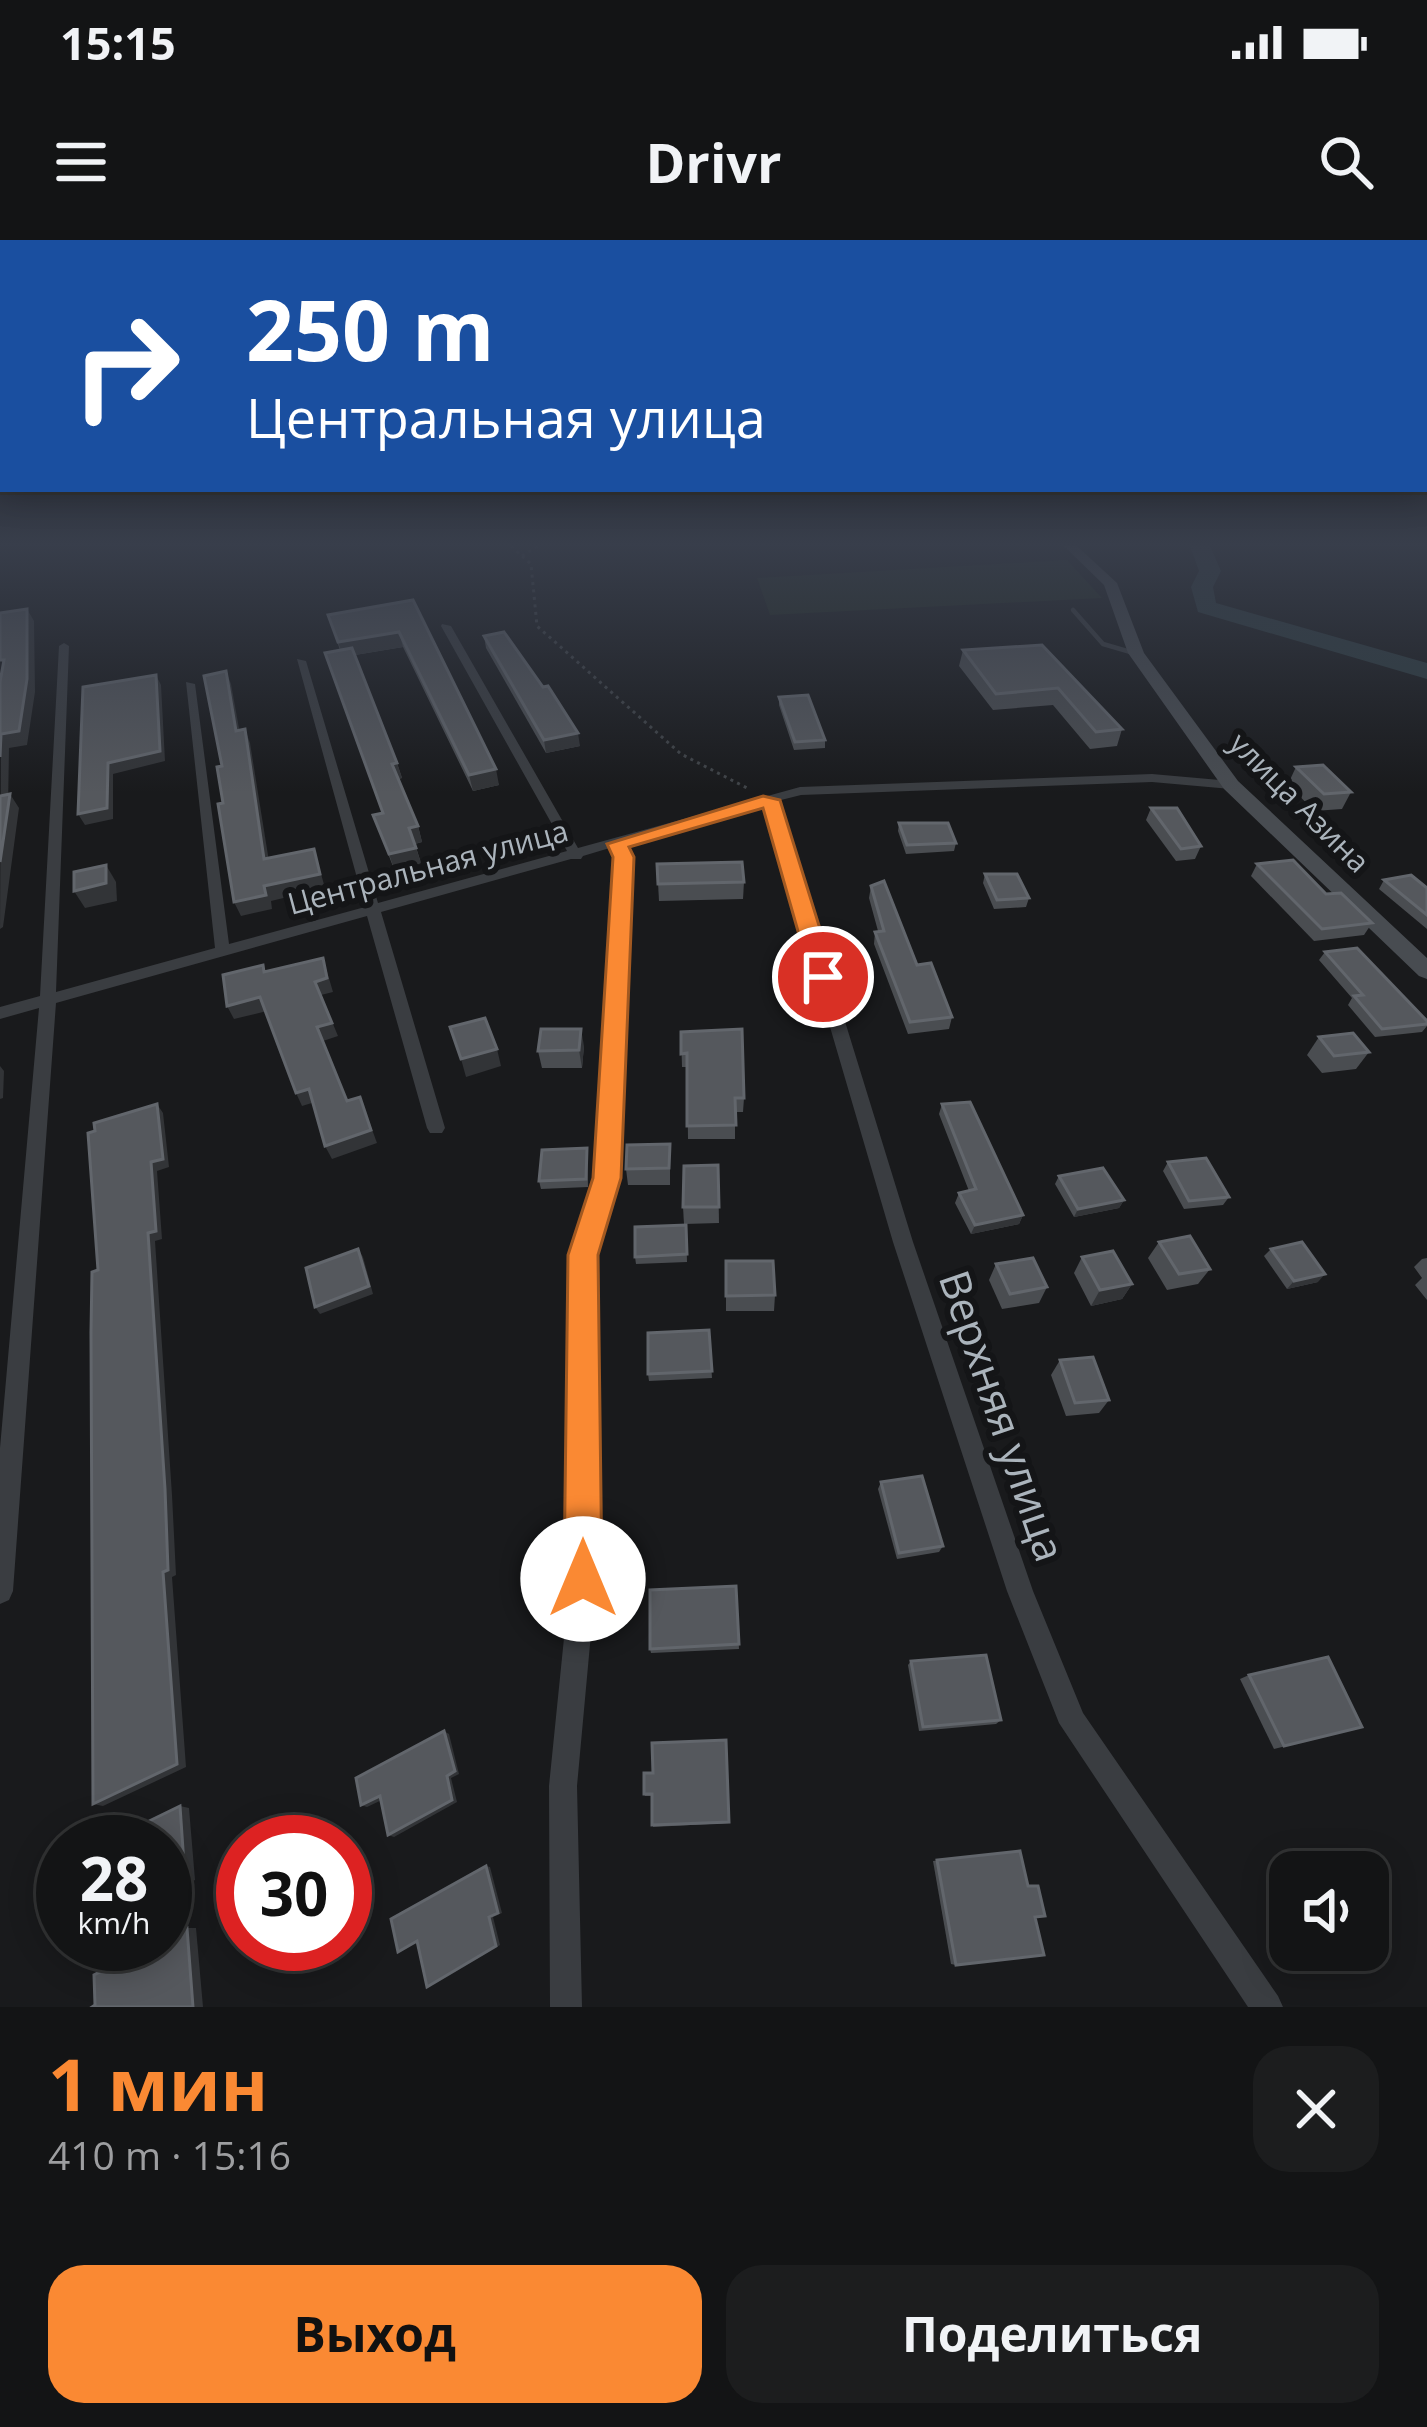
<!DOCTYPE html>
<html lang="ru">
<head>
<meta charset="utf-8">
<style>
  :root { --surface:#131415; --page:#1c1d1e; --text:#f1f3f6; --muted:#9d9ea0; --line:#323334; --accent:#fa8933 }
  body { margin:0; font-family:"Open Sans",sans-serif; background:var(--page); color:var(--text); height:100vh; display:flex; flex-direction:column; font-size:45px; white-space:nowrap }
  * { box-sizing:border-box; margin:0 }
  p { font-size:39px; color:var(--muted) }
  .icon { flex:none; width:66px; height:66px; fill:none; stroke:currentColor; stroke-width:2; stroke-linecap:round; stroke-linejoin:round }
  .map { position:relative; height:1767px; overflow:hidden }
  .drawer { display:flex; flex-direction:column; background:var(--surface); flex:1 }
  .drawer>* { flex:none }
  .top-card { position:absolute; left:0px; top:0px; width:1428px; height:252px; box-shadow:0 6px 30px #0003,0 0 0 3px var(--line); background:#1a4fa0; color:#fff; overflow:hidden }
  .controls { position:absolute; left:1269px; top:1611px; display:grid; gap:24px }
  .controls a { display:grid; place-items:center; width:120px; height:120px; border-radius:24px; background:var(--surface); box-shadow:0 6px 30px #0003,0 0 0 3px var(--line); font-size:60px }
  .speed { position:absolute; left:36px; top:1575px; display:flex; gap:24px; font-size:60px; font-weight:700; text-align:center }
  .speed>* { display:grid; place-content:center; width:156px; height:156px; border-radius:50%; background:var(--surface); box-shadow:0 6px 30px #0003,0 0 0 3px var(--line); line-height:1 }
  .speed small { font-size:30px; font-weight:400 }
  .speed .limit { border:18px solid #d22; background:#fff; color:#111 }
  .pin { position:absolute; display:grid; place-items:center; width:102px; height:102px; color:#fff; margin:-51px; border:6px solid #fff; border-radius:50%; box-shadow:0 3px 12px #0007 }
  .me { position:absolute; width:132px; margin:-66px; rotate:0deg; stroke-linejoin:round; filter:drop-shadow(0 0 9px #0008) }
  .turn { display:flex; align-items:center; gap:42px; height:252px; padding:0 48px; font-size:54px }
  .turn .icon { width:156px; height:156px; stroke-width:2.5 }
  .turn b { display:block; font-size:84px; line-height:102px }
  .round { display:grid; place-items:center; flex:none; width:126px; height:126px; border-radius:36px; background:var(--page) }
  .overview { display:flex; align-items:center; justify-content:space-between; height:204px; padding:0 48px }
  h1 { font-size:72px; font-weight:700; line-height:90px; color:var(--accent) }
  .action { display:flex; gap:24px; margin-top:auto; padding:24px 48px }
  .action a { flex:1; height:138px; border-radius:36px; background:var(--accent); color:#111; font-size:48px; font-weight:700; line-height:138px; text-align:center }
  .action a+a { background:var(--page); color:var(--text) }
  .status { display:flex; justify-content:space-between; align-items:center; height:84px; padding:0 60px; background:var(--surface); direction:ltr }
  .status svg { height:33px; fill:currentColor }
  header { display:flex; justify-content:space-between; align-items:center; height:156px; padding:0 48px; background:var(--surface); font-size:54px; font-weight:700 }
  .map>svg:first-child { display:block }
  .green { fill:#212a21 }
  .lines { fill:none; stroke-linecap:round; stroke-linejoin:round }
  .river { fill:#2e3d41; fill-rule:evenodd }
  .path { stroke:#404448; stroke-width:3; stroke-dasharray:3 4.5; stroke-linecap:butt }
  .lane { stroke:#3a3d41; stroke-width:4.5 }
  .street { fill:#3a3d41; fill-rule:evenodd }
  .secondary { fill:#484c51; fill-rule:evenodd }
  .wall { fill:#4a4d51 }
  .shaded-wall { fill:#323437 }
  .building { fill:#55585d; stroke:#62666c; stroke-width:3 }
  .route { fill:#fa8933; stroke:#a25921; stroke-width:3 }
  .labels { text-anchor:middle; stroke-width:12; stroke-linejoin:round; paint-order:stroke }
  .far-street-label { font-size:30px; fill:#abb4bc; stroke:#141517 }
  .near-street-label { font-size:42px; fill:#abb4bc; stroke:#141517 }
</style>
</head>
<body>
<div class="status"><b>15:15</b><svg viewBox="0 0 49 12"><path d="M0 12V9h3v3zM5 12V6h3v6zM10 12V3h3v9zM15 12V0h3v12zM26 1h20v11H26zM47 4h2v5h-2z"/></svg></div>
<header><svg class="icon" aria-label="menu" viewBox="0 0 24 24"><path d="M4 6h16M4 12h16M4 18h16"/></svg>Drivr<svg class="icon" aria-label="search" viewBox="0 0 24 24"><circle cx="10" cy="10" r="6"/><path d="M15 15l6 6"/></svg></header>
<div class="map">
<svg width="1427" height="1767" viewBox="0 0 1427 1767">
  <rect width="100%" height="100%" fill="#191a1c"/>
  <path class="green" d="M1067,320l35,38 -332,17 -13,-37z"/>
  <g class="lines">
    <path class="river" d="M1190,306h20l11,25 -8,16 3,16 211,60v16l-229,-67 -7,-25 8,-16z"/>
    <g class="path">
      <path d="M511,306l20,18 6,62 144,128 68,35"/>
      <path d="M522,316l16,-10"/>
    </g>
    <path class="lane" d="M1073,370l30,34 31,9"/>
    <path class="street" d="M442,384l9,2 127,222 222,-61 352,-13 79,7 6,4 -6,4 -79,-7 -351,13 -24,6 136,441 120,349 50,122 195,283 5,11h-35l-189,-284 -52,-132 -114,-349 -128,-437 -140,39 5,13 -14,321 -23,77 3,324 -19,207 5,221h-32l-1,-221 21,-207 3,-324 25,-77 18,-321 -3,-10 -30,9 -2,3h-10l-190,53 64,216 -3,5h-12l-3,-5 -60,-212 -311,87 -43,588 -4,9 -9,4v-156l39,-440 -39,11v-12l40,-11 19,-350 5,-3 5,3 -13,346 159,-44 -29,-266 9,2 34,260 136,-37 -68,-248 9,2 72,242 189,-52 -126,-225z"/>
    <path class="secondary" d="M1064,306h13l40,37 27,70 94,128 189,177v21l-8,-3 -195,-187 -96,-136 -24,-68z"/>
  </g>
  <g class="wall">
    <path d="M413,360l86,185 -26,6 -70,-144 -48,8 42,108 5,15 -4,1 20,47 4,16 -7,2 6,19 -27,6 -21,-54 9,-2 -42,-163 -12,-35z"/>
    <path d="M484,396l59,51 37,59 -34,7 -60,-105z"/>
    <path d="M1042,405l80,84 -5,17 -27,3 -37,-44 -60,5 -34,-44 4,-16z"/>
    <path d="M779,457l46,43v8l-31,2 -15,-45z"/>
    <path d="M1296,527l55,25 -9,17 -28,2 -26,-27z"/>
    <path d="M1151,568l50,38 -6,13 -19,2 -30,-41z"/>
    <path d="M899,583l57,20 -2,8 -48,3 -8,-23z"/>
    <path d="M657,624l87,18 -1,17 -84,2z"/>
    <path d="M1257,624l69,30 46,29 -8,12 -50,6 -63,-65z"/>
    <path d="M985,634l44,24 -3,9 -32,2 -11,-26z"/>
    <path d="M1384,640l43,8v41l-48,-40z"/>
    <path d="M871,646l46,79 35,52 -3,12 -41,5 -34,-90 1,-12 3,-1 -9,-33z"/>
    <path d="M1325,712l102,69v5l-5,6 -47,5 -27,-32 4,-7 -33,-38z"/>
    <path d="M681,792l63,66 -1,14h-8v27h-47l-1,-72h-5z"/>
    <path d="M1319,797l50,15 -13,17 -34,4 -15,-18z"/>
    <path d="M584,806l-2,22h-40l-4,-17z"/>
    <path d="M942,864l81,111 -4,9 -48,10 -16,-31 4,-10 10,-2 -30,-77z"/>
    <path d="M670,904v41h-42l-2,-16z"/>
    <path d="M587,908l1,39 -47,2 -2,-8z"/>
    <path d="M1168,922l61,35 -6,8 -39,4 -21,-38z"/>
    <path d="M718,925l1,58 -35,1 -1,-17z"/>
    <path d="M1059,936l65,24 -5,8 -45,9 -19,-33z"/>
    <path d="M686,985l1,37 -51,2 -1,-7z"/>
    <path d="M1159,1002l51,27 -12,15 -31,6 -19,-32z"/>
    <path d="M1271,1009l47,33 -31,7 -23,-33z"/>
    <path d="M1082,1017l50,27 -10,15 -31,7 -17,-33z"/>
    <path d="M1427,1018v42l-12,-15 7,-7 -8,-11 8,-8z"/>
    <path d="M726,1021l49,34 -1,16h-48z"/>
    <path d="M996,1024l51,23 -8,16 -37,6 -13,-29z"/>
    <path d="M709,1090l3,48 -63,3 -1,-7z"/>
    <path d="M1060,1120l49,40 -10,13 -33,3 -15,-41z"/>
    <path d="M881,1242l62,64 -4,6 -42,7 -19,-70z"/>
    <path d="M736,1346l3,63 -88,4 -1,-4z"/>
    <path d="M911,1421l90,59 -5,4 -77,7 -11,-66z"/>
    <path d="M1249,1435l113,52 -88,22 -34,-70z"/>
    <path d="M653,1533l76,49v1l-76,4 -1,-31h-7l-1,-2z"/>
    <path d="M1020,1611l15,66 -79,48 -5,-1 -18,-103z"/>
  </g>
  <g class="shaded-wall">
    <path d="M27,369l7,12 1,71 -8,53 -18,3 -1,61 2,-15 9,14 -16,119 -3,2 1,-195z"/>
    <path d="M399,392l4,15 -60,10 -5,-15z"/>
    <path d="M226,431l5,13 11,61 -6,-14z"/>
    <path d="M156,435l5,10 4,76 -52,13v45l-28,6 -7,-11z"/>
    <path d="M245,489l5,14 21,131 -7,-15z"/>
    <path d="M578,493l2,13 -34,7 -2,-13z"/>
    <path d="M397,523l5,15 -6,2 -4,-16z"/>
    <path d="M496,529l3,16 -26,6 -4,-16z"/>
    <path d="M418,586l4,16 -8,2 -5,-16z"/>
    <path d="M416,608l5,15 -27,6 -5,-15z"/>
    <path d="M314,609l11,39 -54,13 1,8 -31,7 -7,-14 30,-16z"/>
    <path d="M106,625l10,17 1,19 -32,7 -11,-17z"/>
    <path d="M323,718l10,34 -12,3 17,41 -15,5 -6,-14 -2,-45z"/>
    <path d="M260,757l7,14 -33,8 -7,-13z"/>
    <path d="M581,789l3,17 -2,22 -3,-18z"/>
    <path d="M497,809l4,17 -35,11 -5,-18z"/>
    <path d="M0,826l4,5 -1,27 -3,1z"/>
    <path d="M309,849l6,13 -13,4 -6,-13z"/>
    <path d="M360,857l17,46 -45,16 -7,-13z"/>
    <path d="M157,864l6,9 6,54 -12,4 5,68 -7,2 17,254 4,80 -4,2 14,190 -83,39 -10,-2 70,-232 -15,-339 3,-71z"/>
    <path d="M1124,960l-5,8 -45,9 4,-8z"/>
    <path d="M1023,975l-4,9 -48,10 4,-9z"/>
    <path d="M358,1009l5,8 10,37 -53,20 -5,-7z"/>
    <path d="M1325,1034l-7,8 -31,7 7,-8z"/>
    <path d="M1132,1044l-10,15 -31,7 9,-16z"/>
    <path d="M444,1491l5,3 10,40 -8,4 6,24 -63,35 -6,-2 59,-59z"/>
    <path d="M380,1556l6,2 -19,9 -6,-2z"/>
    <path d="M180,1566l9,2 6,72 -30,15z"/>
    <path d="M486,1626l4,1 12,46 -9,4 7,28 -73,42z"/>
    <path d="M187,1688h9l7,79h-10z"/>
  </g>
  <g class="building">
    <path d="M413,360l83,169 -27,6 -70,-143 -61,10 -10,-27z"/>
    <path d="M27,369v70l-8,52 -18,3 -1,23v-75l4,-22h-4v-47z"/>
    <path d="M504,392l39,55 5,-1 30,47 -34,7 -60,-104z"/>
    <path d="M1042,405l80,84 -26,3 -38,-44 -62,6 -33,-44z"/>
    <path d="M352,408l45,115 -5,1 26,62 -9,2 7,20 -27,6 -16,-39 10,-2 -58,-160z"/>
    <path d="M226,431l10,60 9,-2 19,130 50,-10 6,25 -56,12 2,9 -32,7 -16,-98 5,-1 -6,-36 5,-1 -18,-90z"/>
    <path d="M156,435l4,76 -52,12 -1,45 -29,6 5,-127z"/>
    <path d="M808,455l17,45 -30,2 -16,-45z"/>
    <path d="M1323,525l28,27 -27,2 -28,-27z"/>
    <path d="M10,554l-10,68v-66z"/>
    <path d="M1151,568h26l24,38 -20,3z"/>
    <path d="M899,583h49l8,20 -49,2z"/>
    <path d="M1293,620l33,34 15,-1 31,30 -50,6 -65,-65z"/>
    <path d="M742,622l2,20 -86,2 -1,-20z"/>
    <path d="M106,625v18l-32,8v-19z"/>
    <path d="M985,634h32l12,24 -32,2z"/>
    <path d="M1411,635l16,13v27l-43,-35z"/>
    <path d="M884,641l33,84 14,-2 21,54 -42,5 -35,-90 9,-1 -13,-45z"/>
    <path d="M1357,708l70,73v3l-45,5 -28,-33 9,-1 -38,-43z"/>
    <path d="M323,718l4,20 -12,4 17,41 -15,4 30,74 13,-4 11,33 -46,16 -16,-57 -13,4 -36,-96 -33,9 -4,-31 40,-10 1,7z"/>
    <path d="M485,778l12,31 -36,10 -11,-32z"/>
    <path d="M541,789h40l-2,21 -41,1z"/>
    <path d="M742,789l2,69h-9l1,27 -49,1v-73l-6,1v-22z"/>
    <path d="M1353,793l16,19 -35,4 -15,-19z"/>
    <path d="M970,862l53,113 -48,10 -16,-32 17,-4 -34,-85z"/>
    <path d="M157,864l6,55 -12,3 5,69 -8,2 17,256 3,81 -5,2 14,192 -84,40 -2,-472 1,-60 6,-2 -10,-137 7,-2 -1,-8z"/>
    <path d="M670,904l-1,24 -43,1 1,-24z"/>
    <path d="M587,908l-1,31 -47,2 3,-31z"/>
    <path d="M1206,918l23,39 -40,4 -21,-39z"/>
    <path d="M718,925l1,42h-36l1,-41z"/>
    <path d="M1103,928l21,32 -46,9 -19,-33z"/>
    <path d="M686,985l1,29 -52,3v-30z"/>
    <path d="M1190,996l20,33 -31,5 -20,-32z"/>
    <path d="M1302,1002l23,32 -31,7 -23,-32z"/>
    <path d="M358,1009l11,37 -54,21 -9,-39z"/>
    <path d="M1113,1011l19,33 -32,6 -18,-33z"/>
    <path d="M1033,1018l14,29 -37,7 -14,-30z"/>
    <path d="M726,1021h47l2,34 -49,1z"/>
    <path d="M709,1090l3,41 -64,3v-41z"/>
    <path d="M1093,1117l16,43 -34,3 -15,-43z"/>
    <path d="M922,1236l21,70 -44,7 -18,-71z"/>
    <path d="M736,1346l3,58 -89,5v-59z"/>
    <path d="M986,1415l15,65 -78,7 -12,-66z"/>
    <path d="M1328,1417l34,70 -78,19 -35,-71z"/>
    <path d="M444,1491l11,40 -8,5 5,24 -64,35 -8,-39 -19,9 -5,-27z"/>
    <path d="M726,1500l3,82 -77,3v-31h-8v-21h9l-1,-30z"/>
    <path d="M180,1566l5,73 -20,10v-47h-59z"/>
    <path d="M1020,1611l8,35h10l7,30 -10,1 9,38 -88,10 -19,-105z"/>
    <path d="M486,1626l12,47 -9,4 7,29 -69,41 -10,-46 -19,11 -7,-33z"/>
    <path d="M187,1688l6,79h-101l3,-2 -1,-30 61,-31h10v-5z"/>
  </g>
  <linearGradient id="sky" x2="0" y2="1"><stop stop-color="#0e0e0f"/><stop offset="0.55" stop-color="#383e4b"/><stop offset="1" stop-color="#383e4b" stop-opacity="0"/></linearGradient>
  <rect width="1427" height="553" fill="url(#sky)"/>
  <path class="route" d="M763,556l17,4 55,177 -3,6 -9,2 -12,-8 -48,-169 -134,39 5,10 -13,321 -23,77 4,324 -5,13 -14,6 -13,-6 -6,-13 4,-324 25,-77 20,-321 -6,-13z"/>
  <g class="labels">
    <g class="far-street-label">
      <text transform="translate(1299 563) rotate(45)" y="10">улица Азина</text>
      <text transform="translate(428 628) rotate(-15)" y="10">Центральная улица</text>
    </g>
    <g class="near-street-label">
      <text transform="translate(1002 1176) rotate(71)" y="15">Верхняя улица</text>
    </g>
  </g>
</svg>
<div class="controls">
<a><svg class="icon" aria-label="sound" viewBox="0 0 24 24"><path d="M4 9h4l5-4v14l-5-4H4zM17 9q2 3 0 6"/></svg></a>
</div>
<div class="speed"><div>28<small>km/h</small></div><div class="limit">30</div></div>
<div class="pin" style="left:823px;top:737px;background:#d93025"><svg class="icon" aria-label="arrive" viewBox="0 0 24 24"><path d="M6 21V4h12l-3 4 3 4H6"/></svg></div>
<svg class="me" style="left:583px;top:1339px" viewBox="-20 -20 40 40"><circle r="19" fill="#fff"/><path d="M0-13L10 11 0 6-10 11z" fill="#fa8933"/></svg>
<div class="top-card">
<div class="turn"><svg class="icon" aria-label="right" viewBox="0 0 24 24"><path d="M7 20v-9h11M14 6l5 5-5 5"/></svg><div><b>250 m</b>Центральная улица</div></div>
</div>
</div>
<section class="drawer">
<div class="overview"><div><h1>1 мин</h1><p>410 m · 15:16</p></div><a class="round"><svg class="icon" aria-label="close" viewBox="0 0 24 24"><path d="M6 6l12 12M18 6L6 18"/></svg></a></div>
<div class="action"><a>Выход</a><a>Поделиться</a></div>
</section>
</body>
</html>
